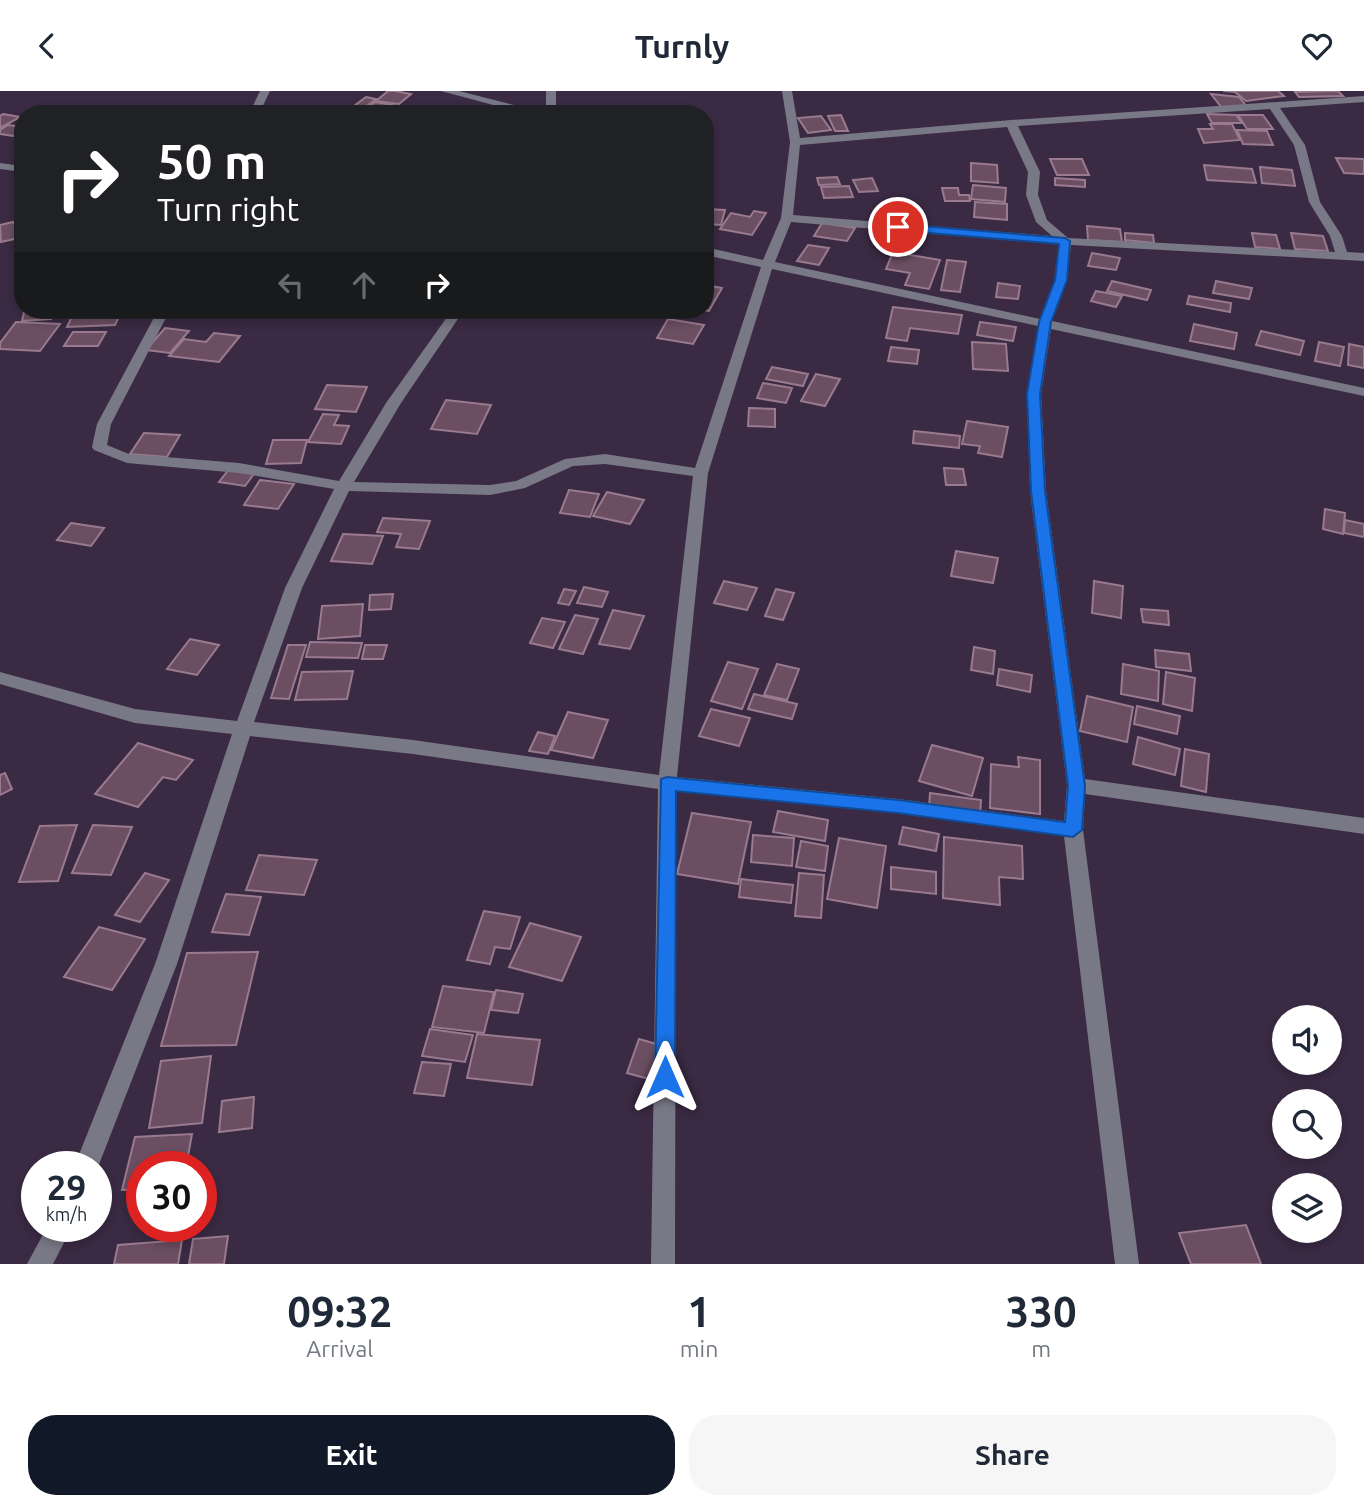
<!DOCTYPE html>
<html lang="en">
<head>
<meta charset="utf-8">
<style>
  :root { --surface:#fff; --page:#f6f6f7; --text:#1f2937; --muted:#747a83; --accent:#111827 }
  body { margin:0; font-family:Ubuntu,sans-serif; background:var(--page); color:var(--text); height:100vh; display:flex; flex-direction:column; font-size:26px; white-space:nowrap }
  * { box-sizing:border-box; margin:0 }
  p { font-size:23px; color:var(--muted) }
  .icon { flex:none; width:38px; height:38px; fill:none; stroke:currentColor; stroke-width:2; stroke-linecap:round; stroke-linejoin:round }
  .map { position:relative; height:1173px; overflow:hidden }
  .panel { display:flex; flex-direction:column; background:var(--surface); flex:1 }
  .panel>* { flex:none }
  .banner { position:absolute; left:14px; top:14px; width:700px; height:214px; border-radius:28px; box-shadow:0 4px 10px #0003; background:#202124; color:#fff; overflow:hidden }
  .controls { position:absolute; left:1272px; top:914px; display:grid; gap:14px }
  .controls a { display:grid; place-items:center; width:70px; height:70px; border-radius:50%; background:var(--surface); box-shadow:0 4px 10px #0003; font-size:35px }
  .speed { position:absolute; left:21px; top:1060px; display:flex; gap:14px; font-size:35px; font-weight:700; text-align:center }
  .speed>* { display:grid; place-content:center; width:91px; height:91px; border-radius:50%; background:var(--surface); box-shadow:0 4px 10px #0003; line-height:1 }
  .speed small { font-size:18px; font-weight:400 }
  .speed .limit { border:10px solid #d22; background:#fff; color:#111 }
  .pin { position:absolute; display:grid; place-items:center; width:60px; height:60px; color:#fff; margin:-30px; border:4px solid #fff; border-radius:50%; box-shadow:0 2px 7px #0007 }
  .me { position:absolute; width:77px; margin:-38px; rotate:0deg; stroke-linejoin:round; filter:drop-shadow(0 0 5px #0008) }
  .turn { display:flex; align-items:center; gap:24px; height:147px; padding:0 28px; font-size:32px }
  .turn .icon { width:91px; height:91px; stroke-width:2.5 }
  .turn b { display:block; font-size:49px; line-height:60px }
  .lanes { display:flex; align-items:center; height:66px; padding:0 28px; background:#0003; justify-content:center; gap:35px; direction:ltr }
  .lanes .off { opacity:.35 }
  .eta { display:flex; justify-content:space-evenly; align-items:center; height:119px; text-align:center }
  .eta b { font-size:42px; font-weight:700; line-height:49px }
  .cta { display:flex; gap:14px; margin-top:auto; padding:14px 28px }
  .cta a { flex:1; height:80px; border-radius:28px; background:var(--accent); color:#fff; font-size:28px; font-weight:700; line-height:80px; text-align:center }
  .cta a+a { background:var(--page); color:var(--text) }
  header { display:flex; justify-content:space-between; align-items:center; height:91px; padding:0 28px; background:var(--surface); font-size:32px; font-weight:700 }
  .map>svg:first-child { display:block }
  .building { fill:#6b4e62; stroke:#997a8e; stroke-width:2 }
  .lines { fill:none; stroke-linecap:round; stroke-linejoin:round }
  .minor { fill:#797887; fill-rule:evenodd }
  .route { fill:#1a73e8; stroke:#114b97; stroke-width:2 }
</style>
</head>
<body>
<header><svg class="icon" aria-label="back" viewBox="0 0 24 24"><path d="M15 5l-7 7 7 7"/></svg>Turnly<svg class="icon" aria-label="heart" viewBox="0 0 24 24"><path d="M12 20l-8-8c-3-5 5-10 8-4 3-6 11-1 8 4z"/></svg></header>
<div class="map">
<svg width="1364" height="1173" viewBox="0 0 1364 1173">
  <rect width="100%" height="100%" fill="#3a2a43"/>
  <g class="building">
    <path d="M388,0h7l16,3 -12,10 -23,-3z"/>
    <path d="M1223,0h55l6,5 -38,5 -11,-9z"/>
    <path d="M1338,0l5,5 -44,1 -4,-5z"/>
    <path d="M1211,3l28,3 8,10 -25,1z"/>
    <path d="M366,6l10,2 -16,12 -10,-2z"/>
    <path d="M375,11l24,4 -10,8 -24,-4z"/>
    <path d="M3,23l17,3 -20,11v-12z"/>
    <path d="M1207,23l29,1 6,8h-30z"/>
    <path d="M841,24l7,16h-13l-7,-15z"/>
    <path d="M1238,24h25l10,14h-26z"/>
    <path d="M821,25l10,14 -23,3 -10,-15z"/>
    <path d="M1210,33h22l8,16 -36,3 -6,-14h15z"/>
    <path d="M8,34l15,2v3l-10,6 -13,-2v-4z"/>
    <path d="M1237,39l30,1 6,14 -30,-1z"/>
    <path d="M1336,67l28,1v15l-20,-1z"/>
    <path d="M1050,68h32l7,16h-32z"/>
    <path d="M971,72l26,2 1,18 -27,-2z"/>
    <path d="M1204,74l48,4 4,14 -49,-3z"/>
    <path d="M1260,76l32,3 3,16 -33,-3z"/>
    <path d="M837,86l3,7 -21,1 -2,-7z"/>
    <path d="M872,87l6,13 -19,1 -6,-12z"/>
    <path d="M1055,87l30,2v7l-30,-2z"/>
    <path d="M973,94l33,3 -1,14 -34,-3z"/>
    <path d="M849,95l4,11 -29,1 -3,-11z"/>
    <path d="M942,97h16l1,7h10l1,6h-25z"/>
    <path d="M975,111l32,2v16l-33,-3z"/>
    <path d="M705,118l20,1 -4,15 -14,-1 -2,5z"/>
    <path d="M754,120l12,2 -14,22 -32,-6 11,-16 19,4z"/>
    <path d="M13,131l10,15 -22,5 -1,-17z"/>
    <path d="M822,132l33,5 -8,13 -33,-5z"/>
    <path d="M1087,135l33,3 2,13 -34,-2z"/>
    <path d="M1125,142l28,2 1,8 -29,-3z"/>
    <path d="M1252,142l24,2 4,14 -25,-2z"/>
    <path d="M1291,142l32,3 5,15 -33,-2z"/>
    <path d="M808,154l21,3 -10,17 -22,-4z"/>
    <path d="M893,161l47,8 -11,29 -24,-4 5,-12 -24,-4z"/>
    <path d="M1092,162l28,5 -4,12 -28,-4z"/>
    <path d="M947,169l19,2 -6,30 -19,-2z"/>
    <path d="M1112,190l39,9 -4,10 -40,-9z"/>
    <path d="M1216,190l36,7 -3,11 -36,-6z"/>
    <path d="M998,192l22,3 -2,13 -22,-2z"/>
    <path d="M705,194l17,3 -13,23 -7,-1h3z"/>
    <path d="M1096,200l26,5 -6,11 -25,-6z"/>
    <path d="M1189,205l42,7 -1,9 -43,-8z"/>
    <path d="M893,216l69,8 -4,19 -48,-6 -3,13 -21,-3z"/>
    <path d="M53,219l-2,9 -29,2 2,-9z"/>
    <path d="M75,219h47l-7,15 -48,2z"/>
    <path d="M199,219h26l-5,8 -25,-1z"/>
    <path d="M234,219h22l-4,6 -21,-1z"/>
    <path d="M668,228l36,6 -11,19 -36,-6z"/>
    <path d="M16,231l44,2 -20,27 -40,-2v-6z"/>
    <path d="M980,231l36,5 -3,14 -36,-6z"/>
    <path d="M1194,233l43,9 -3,16 -44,-8z"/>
    <path d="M165,237l24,3 -19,22 -24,-3z"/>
    <path d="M1261,240l43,10 -4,14 -44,-10z"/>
    <path d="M73,241h33l-8,14h-34z"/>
    <path d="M214,242l26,3 -21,26 -50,-6 15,-17 22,3z"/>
    <path d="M972,251l34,2 2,27 -35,-2z"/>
    <path d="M1319,251l25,5 -4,19 -25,-5z"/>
    <path d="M1349,253l15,3v21l-16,-3z"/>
    <path d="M891,256l28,3 -2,14 -29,-3z"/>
    <path d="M772,276l36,7 -5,12 -37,-7z"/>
    <path d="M816,283l24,5 -15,27 -24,-5z"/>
    <path d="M763,292l29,5 -6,15 -29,-5z"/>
    <path d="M327,294l40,2 -11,25 -41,-3z"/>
    <path d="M446,309l45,5 -14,29 -46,-5z"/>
    <path d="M749,317l26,1v18l-27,-1z"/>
    <path d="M323,323l16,1 -5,10 15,1 -8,18 -33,-2z"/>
    <path d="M967,330l41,6 -6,30 -24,-4 2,-7 -18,-2z"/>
    <path d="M914,340l46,5 -1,12 -46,-5z"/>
    <path d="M144,342l36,2 -13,22 -37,-3z"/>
    <path d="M273,349h34l-6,23 -35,1z"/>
    <path d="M944,377l19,1 3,16h-20z"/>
    <path d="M229,378l25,5 -9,12 -26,-4z"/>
    <path d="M260,389l34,4 -16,25 -34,-4z"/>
    <path d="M569,399l30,4 -9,23 -30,-4z"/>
    <path d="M607,401l37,8 -14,24 -37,-8z"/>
    <path d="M1325,418l20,4 -2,21 -20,-5z"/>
    <path d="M383,427l47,3 -11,28 -23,-2 5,-13 -24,-2z"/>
    <path d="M1345,429l19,4v13l-20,-4z"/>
    <path d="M71,432l33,5 -13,18 -34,-6z"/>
    <path d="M343,443l40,2 -11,28 -41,-3z"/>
    <path d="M956,460l42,7 -5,25 -42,-7z"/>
    <path d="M724,490l33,7 -10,22 -33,-7z"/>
    <path d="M1094,490l29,5 -2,32 -29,-5z"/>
    <path d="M584,496l24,5 -6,15 -25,-4z"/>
    <path d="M564,498l12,2 -7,14 -11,-2z"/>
    <path d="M776,498l18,4 -11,27 -18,-4z"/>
    <path d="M393,503l-2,15 -22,1 1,-15z"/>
    <path d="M363,513l-3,32 -42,3 4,-33z"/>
    <path d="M1141,518l27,2 1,14 -26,-3z"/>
    <path d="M613,519l31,6 -14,33 -31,-5z"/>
    <path d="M575,524l23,4 -15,35 -24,-5z"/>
    <path d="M542,527l23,4 -12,26 -23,-5z"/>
    <path d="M190,548l29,6 -22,30 -30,-6z"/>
    <path d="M310,551l52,1 -4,15 -52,-1z"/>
    <path d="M288,554h18l-17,54 -18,-1z"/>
    <path d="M365,554h22l-4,14h-21z"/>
    <path d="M974,556l21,4 -2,23 -22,-4z"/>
    <path d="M1155,559l34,4 2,17 -35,-4z"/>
    <path d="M728,571l30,7 -16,40 -31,-8z"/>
    <path d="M777,573l22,5 -12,31 -23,-5z"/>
    <path d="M1123,573l36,7 -1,30 -37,-7z"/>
    <path d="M999,578l33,6 -2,17 -33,-7z"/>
    <path d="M353,580l-6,28 -52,1 7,-28z"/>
    <path d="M1166,581l29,6 -3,33 -29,-7z"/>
    <path d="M754,603l43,10 -5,15 -44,-10z"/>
    <path d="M1087,605l46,11 -6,35 -47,-11z"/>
    <path d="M1137,615l43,10 -3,18 -43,-10z"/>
    <path d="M711,618l39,9 -11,28 -40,-10z"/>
    <path d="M568,621l40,8 -15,38 -42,-8z"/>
    <path d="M538,641l17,4 -7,18 -19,-3z"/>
    <path d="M1138,646l42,12 -5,26 -42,-11z"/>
    <path d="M138,652l55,17 -17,20 -13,-3 -25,30 -43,-13z"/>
    <path d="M932,654l51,13 -11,38 -53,-15z"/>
    <path d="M1185,658l24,5 -3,38 -25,-6z"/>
    <path d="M1018,666l22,3v54l-50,-6 1,-44 28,3z"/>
    <path d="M5,682l7,16 -12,6v-20z"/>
    <path d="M930,702l51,7 -1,16 -51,-8z"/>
    <path d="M778,720l50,9 -3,21 -52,-9z"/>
    <path d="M692,722l59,9 -13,62 -61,-10z"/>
    <path d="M77,734l-19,56 -39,1 21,-56z"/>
    <path d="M93,734l39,2 -21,48 -39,-2z"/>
    <path d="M903,736l36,7 -3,17 -37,-7z"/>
    <path d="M753,744l41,3 -2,28 -41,-4z"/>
    <path d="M944,746l78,9 1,33 -24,-2 1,28 -57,-7z"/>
    <path d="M839,747l47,8 -9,62 -50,-9z"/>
    <path d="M801,750l27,5 -3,25 -29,-4z"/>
    <path d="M259,764l58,5 -13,35 -58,-5z"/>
    <path d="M891,776l45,5v22l-45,-5z"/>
    <path d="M145,782l24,7 -29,42 -25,-7z"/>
    <path d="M799,782l25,2 -3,43 -26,-2z"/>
    <path d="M741,788l52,6 -2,18 -52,-6z"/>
    <path d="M226,803l35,3 -12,38 -37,-3z"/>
    <path d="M484,820l36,6 -10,32 -15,-2 -5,17 -23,-4z"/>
    <path d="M530,832l51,14 -19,44 -53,-14z"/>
    <path d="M99,836l46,12 -33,51 -48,-13z"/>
    <path d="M258,861l-22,93 -75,1 26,-93z"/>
    <path d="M443,895l51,6 -10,41 -52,-6z"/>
    <path d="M496,899l27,4 -5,19 -27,-3z"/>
    <path d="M430,938l43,6 -8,27 -43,-6z"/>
    <path d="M477,943l63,6 -8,45 -65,-7z"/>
    <path d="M639,948l21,6 -11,34 -22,-6z"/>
    <path d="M211,965l-9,67 -53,5 12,-67z"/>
    <path d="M422,971l29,2 -7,32 -30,-3z"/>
    <path d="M254,1006l-2,31 -33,4 3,-31z"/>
    <path d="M192,1043l-6,33h-44v22l-20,1 13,-53z"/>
    <path d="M1246,1134l15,39h-70l-12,-31z"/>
    <path d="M228,1145l-4,28h-35l4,-25z"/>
    <path d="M182,1149l-4,24h-64l4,-19z"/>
  </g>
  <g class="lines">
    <g class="minor">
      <path d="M260,0h10l-11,23h-10z"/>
      <path d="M441,0h18l87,22v-22h10v23h-29z"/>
      <path d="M782,0h10l8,47 211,-18 353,-24v6l-84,6 25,37 15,57 22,34 5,16 17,1v8l-293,-16 -4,35 -15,41 312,67v8l-313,-67 -10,65 5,97 39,288 279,39v16l-279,-40 -2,36 56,434h-24l-51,-428 -166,-23 -222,-22 -1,473h-24l7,-475 -245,-35 -163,-18 -73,228 -79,203 -2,4v-4h-22l81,-203 77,-230 -97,-11 -135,-39v-12l135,37 102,12 48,-133 49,-99 -95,-16 -112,-10 -33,-13 -2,-3 5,-23 61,-114h12l-59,114 -4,21 22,9 110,9 100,18 47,-78 66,-93h12l-63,93 -47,79 136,3 26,-4 49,-22 40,-5 90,14 66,-201 -56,-12v-8l58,13 18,-42 9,-76zM1270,18l24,36 15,57 21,34 5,16 -267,-14 -21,-18 -9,-25 2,-23 -22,-46zM1007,36l21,45 -2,23 10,27 16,14 -259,-21 7,-70zM791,131l268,22 -4,36 -15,39 -265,-57zM772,178l266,57 -11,68 3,97 37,294 -3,36 -166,-22 -221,-22 31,-304zM605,373l88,12 -34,299 -246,-35 -159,-18 48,-134 47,-97 141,4 35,-7 48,-22z"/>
      <path d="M0,72l23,3v6l-23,-3z"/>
      <path d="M47,1136h25l-19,37h-26z"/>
    </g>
  </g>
  <path class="route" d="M898,133l167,14 5,3 -3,39 -16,42 -11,72 5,97 40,295 -3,44 -9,7 -175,-24 -222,-22 -1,286 -3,7 -7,3 -7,-3 -3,-7 6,-298 6,-2 231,23 167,22 3,-36 -37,-295 -4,-97 12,-72 16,-42 4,-36 -165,-14v-5z"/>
</svg>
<div class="controls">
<a><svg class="icon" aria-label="sound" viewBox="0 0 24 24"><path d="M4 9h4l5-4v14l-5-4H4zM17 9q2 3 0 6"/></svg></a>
<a><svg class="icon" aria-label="search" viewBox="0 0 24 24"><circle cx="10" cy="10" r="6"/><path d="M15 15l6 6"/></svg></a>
<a><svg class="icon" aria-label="layers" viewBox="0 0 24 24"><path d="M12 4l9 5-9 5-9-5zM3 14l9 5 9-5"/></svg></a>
</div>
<div class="speed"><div>29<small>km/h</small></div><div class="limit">30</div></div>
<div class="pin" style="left:898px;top:136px;background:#d93025"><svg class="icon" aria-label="arrive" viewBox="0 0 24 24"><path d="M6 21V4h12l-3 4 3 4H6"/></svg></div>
<svg class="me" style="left:665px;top:986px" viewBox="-20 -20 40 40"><path d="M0-17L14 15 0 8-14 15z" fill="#1a73e8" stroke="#fff" stroke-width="4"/></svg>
<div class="banner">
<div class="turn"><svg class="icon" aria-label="right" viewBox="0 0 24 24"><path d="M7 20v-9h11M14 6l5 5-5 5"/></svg><div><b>50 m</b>Turn right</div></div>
<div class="lanes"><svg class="icon off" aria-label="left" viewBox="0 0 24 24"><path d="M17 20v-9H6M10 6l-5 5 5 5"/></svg><svg class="icon off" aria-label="ahead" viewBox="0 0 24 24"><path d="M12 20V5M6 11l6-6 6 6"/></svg><svg class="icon" aria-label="right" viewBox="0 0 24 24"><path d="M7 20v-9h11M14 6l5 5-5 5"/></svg></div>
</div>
</div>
<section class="panel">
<div class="eta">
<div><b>09:32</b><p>Arrival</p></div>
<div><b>1</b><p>min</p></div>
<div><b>330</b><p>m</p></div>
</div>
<div class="cta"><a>Exit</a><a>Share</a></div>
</section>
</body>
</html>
